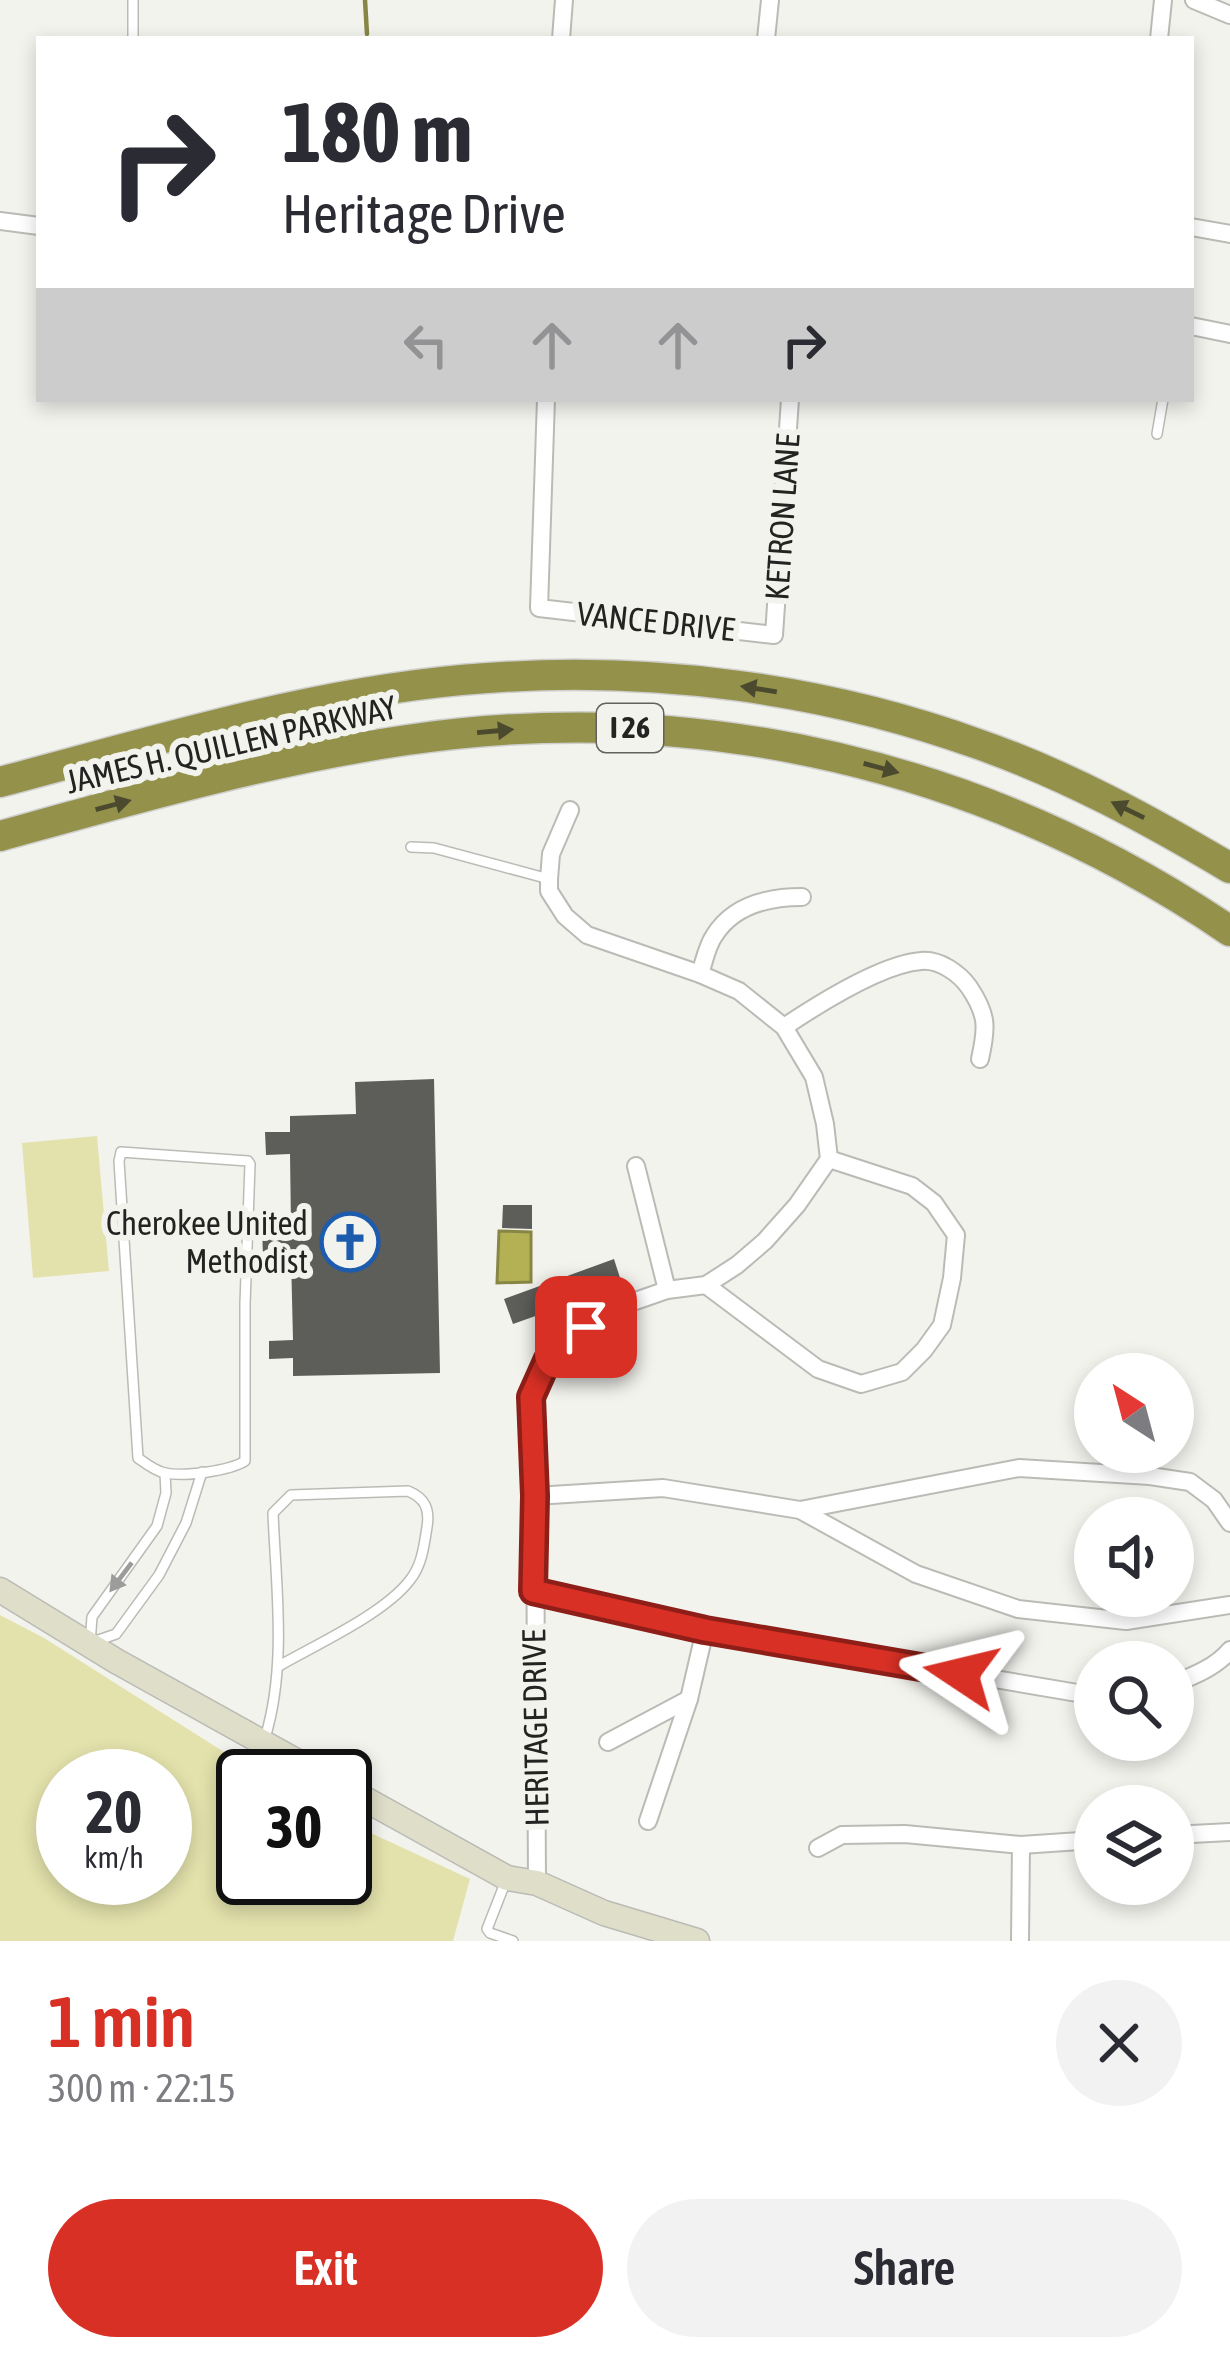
<!DOCTYPE html>
<html lang="en">
<head>
<meta charset="utf-8">
<style>
  :root { --surface:#fff; --page:#f2f2f3; --text:#2b2b33; --muted:#7c7c81; --accent:#d93025 }
  body { margin:0; font-family:"Asap Condensed",sans-serif; background:var(--page); color:var(--text); height:100vh; display:flex; flex-direction:column; font-size:45px; white-space:nowrap }
  * { box-sizing:border-box; margin:0 }
  p { font-size:39px; color:var(--muted) }
  .icon { flex:none; width:66px; height:66px; fill:none; stroke:currentColor; stroke-width:2; stroke-linecap:round; stroke-linejoin:round }
  .map { position:relative; height:1941px; overflow:hidden }
  .side { display:flex; flex-direction:column; background:var(--surface); flex:1 }
  .side>* { flex:none }
  .guide { position:absolute; left:36px; top:36px; width:1158px; height:366px; border-radius:0px; box-shadow:0 6px 18px #0003; background:#fff; color:var(--text); overflow:hidden }
  .needle { width:78px; rotate:324deg }
  .buttons { position:absolute; left:1074px; top:1353px; display:grid; gap:24px }
  .buttons a { display:grid; place-items:center; width:120px; height:120px; border-radius:50%; background:var(--surface); box-shadow:0 6px 18px #0003; font-size:60px }
  .speed { position:absolute; left:36px; top:1749px; display:flex; gap:24px; font-size:60px; font-weight:700; text-align:center }
  .speed>* { display:grid; place-content:center; width:156px; height:156px; border-radius:50%; background:var(--surface); box-shadow:0 6px 18px #0003; line-height:1 }
  .speed small { font-size:30px; font-weight:400 }
  .speed .limit { border:6px solid #111; border-radius:18px; background:#fff; color:#111 }
  .pin { position:absolute; display:grid; place-items:center; width:102px; height:102px; color:#fff; margin:-51px; border-radius:24px; box-shadow:0 6px 18px #0006 }
  .me { position:absolute; width:132px; margin:-66px; rotate:280deg; stroke-linejoin:round; filter:drop-shadow(0 0 9px #0008) }
  .turn { display:flex; align-items:center; gap:42px; height:252px; padding:0 48px; font-size:54px }
  .turn .icon { width:156px; height:156px; stroke-width:2.5 }
  .turn b { display:block; font-size:84px; line-height:102px }
  .lanes { display:flex; align-items:center; height:114px; padding:0 48px; background:#0003; justify-content:center; gap:60px; direction:ltr }
  .lanes .off { opacity:.35 }
  .round { display:grid; place-items:center; flex:none; width:126px; height:126px; border-radius:63px; background:var(--page) }
  .overview { display:flex; align-items:center; justify-content:space-between; height:204px; padding:0 48px }
  h1 { font-size:72px; font-weight:600; line-height:90px; color:var(--accent) }
  .cta { display:flex; gap:24px; margin-top:auto; padding:24px 48px }
  .cta a { flex:1; height:138px; border-radius:72px; background:var(--accent); color:#fff; font-size:48px; font-weight:600; line-height:138px; text-align:center }
  .cta a+a { background:var(--page); color:var(--text) }
  .map>svg:first-child { display:block }
  .green { fill:#e3e2ac; fill-rule:evenodd }
  .water { fill:#b4b054; stroke:#888645; stroke-width:3 }
  .lines { fill:none; stroke-linecap:round; stroke-linejoin:round }
  .stream { stroke:#888645; stroke-width:4.5 }
  .building { fill:#5d5d59 }
  .service-casing { stroke:#bbbbb6; stroke-width:12 }
  .minor-casing { stroke:#bbbbb6; stroke-width:20 }
  .secondary-casing { stroke:#bbbbb6; stroke-width:27 }
  .motorway-casing { stroke:#cfcfce; stroke-width:33 }
  .service { stroke:#fff; stroke-width:9 }
  .minor { stroke:#fff; stroke-width:16 }
  .secondary { stroke:#dfdec9; stroke-width:24 }
  .motorway { stroke:#94914a; stroke-width:30 }
  .oneway { fill:#4b4a2f }
  .oneway2 { fill:#9c9c9b }
  .route-casing { stroke:#8d1f18; stroke-width:30 }
  .route { stroke:#d93025; stroke-width:21 }
  .labels { text-anchor:middle; stroke-width:12; stroke-linejoin:round; paint-order:stroke }
  .shield { fill:#f3f3ee; stroke:#61615e; stroke-width:3 }
  .shield-label { font-size:30px; font-weight:bold; fill:#232321 }
  .street-label { font-size:33px; fill:#232321; stroke:#f3f3ee }
  .poi-label { font-size:33px; fill:#232321; stroke:#f3f3ee; text-anchor:end }
</style>
</head>
<body>
<div class="map">
<svg width="1230" height="1941" viewBox="0 0 1230 1941">
  <rect width="100%" height="100%" fill="#f3f3ee"/>
  <g class="green">
    <path d="M97,1136l12,135 -76,7 -11,-135z"/>
    <path d="M0,1615l44,23 218,138h-19v102h102v-57l125,58 -17,62h-453zM63,1776h102v102h-102z"/>
  </g>
  <path class="water" d="M499,1231l32,1v50l-34,1z"/>
  <g class="lines">
    <path class="stream" d="M365,0l2,34"/>
  </g>
  <g class="building">
    <path d="M434,1079l6,294 -147,3v-18l-24,1v-18l24,-1 -2,-83h-28l-1,-30 29,-1 -1,-72 -24,1 -1,-23h25v-16l66,-2 -1,-32z"/>
    <path d="M503,1205h29v24l-30,-1z"/>
    <path d="M614,1259l7,22 -34,11 2,5 -76,27 -9,-25z"/>
  </g>
  <g class="lines">
    <defs>
      <g id="service">
        <path d="M133,39v-39"/>
        <path d="M1157,434l6,-35"/>
        <path d="M411,847l23,1 115,31"/>
        <path d="M121,1152l127,9 2,3 -5,140v157c-16,10 -61,16 -80,12 -10,-2 -20,-10 -27,-15l-19,-297z"/>
        <path d="M165,1473l1,20 -9,33 -65,91 -2,26 26,-9 43,-59 27,-52 16,-51"/>
        <path d="M265,1738c22,-72 11,-151 8,-225l18,-18 117,-4c17,7 22,18 19,36 -3,19 -5,38 -17,53 -26,34 -93,64 -131,86"/>
        <path d="M507,1878l-20,51 3,4 23,8"/>
      </g>
      <g id="minor">
        <path d="M1194,0l36,15"/>
        <path d="M561,39l3,-39"/>
        <path d="M766,39l4,-39"/>
        <path d="M1159,39l4,-39"/>
        <path d="M0,221l39,5"/>
        <path d="M1191,227l39,7"/>
        <path d="M1191,326l39,8"/>
        <path d="M546,399l-7,209 235,27 16,-236"/>
        <path d="M700,974c4,-12 7,-28 14,-38 19,-31 54,-39 88,-39"/>
        <path d="M784,1027c33,-22 98,-63 137,-66 18,-2 38,12 48,26 19,28 18,41 11,72"/>
        <path d="M636,1166l31,124"/>
        <path d="M706,1285l112,84 43,15 41,-12 22,-22 18,-25 10,-47 4,-43 -22,-32 -22,-17 -83,-27"/>
        <path d="M535,1496l128,-8 137,22 219,-42 131,8 40,6 24,18 16,23"/>
        <path d="M800,1510l116,64 102,35 108,12 104,-16"/>
        <path d="M533,1591l172,39 390,66"/>
        <path d="M1173,1684c20,-8 43,-17 57,-34"/>
        <path d="M608,1742l81,-43"/>
        <path d="M648,1821l41,-122 16,-69"/>
        <path d="M1173,1835l57,-3"/>
        <path d="M818,1848l24,-13 63,-1 116,11 74,-5"/>
        <path d="M537,1883l-2,-387 -4,-99 17,-38 38,-32 38,-22 43,-15 39,-5 31,-20 28,-24 32,-36 32,-46 -4,-35 -11,-47 -30,-50 -45,-36 -39,-17 -113,-39 -22,-19 -16,-25v-12l2,-25 19,-44"/>
        <path d="M1020,1941l1,-96"/>
      </g>
      <g id="secondary">
        <path d="M0,1590l116,71 207,115"/>
        <path d="M345,1788l162,90 30,5 67,30 93,28"/>
      </g>
      <g id="motorway">
        <path d="M0,782c160,-42 321,-93 487,-104 165,-12 336,10 491,66 89,31 171,76 252,124"/>
        <path d="M0,836c134,-37 269,-76 407,-96 292,-43 580,26 823,191"/>
      </g>
    </defs>
    <use href="#service" class="service-casing"/>
    <use href="#minor" class="minor-casing"/>
    <use href="#secondary" class="secondary-casing"/>
    <use href="#motorway" class="motorway-casing"/>
    <use href="#service" class="service"/>
    <use href="#minor" class="minor"/>
    <use href="#secondary" class="secondary"/>
    <use href="#motorway" class="motorway"/>
  </g>
  <defs><path id="oneway-solid" d="M-6-.8H1V-3.2L6.5 0L1 3.2V.8H-6Z" transform="scale(3)"/></defs>
  <g class="oneway">
    <use href="#oneway-solid" transform="translate(759 689) rotate(-171)"/>
    <use href="#oneway-solid" transform="translate(495 731) rotate(-5)"/>
    <use href="#oneway-solid" transform="translate(881 768) rotate(15)"/>
    <use href="#oneway-solid" transform="translate(113 805) rotate(-15)"/>
    <use href="#oneway-solid" transform="translate(1128 810) rotate(-154)"/>
  </g>
  <use class="oneway2" href="#oneway-solid" transform="translate(121 1577) rotate(127)"/>
  <g class="lines">
    <defs>
      <path id="route" d="M586,1327l-38,32 -17,38 4,99 -2,95 172,39 256,44"/>
    </defs>
    <use href="#route" class="route-casing"/>
    <use href="#route" class="route"/>
  </g>
  <defs>
    <symbol id="church-ring" viewBox="-11 -11 22 22"><circle r="9.5" fill="#f3f3ee" stroke="#1d5cad" stroke-width="1.5"/><path d="M-1.2-6h2.4v3.5h3.3v2.4h-3.3V6h-2.4V-.1h-3.3v-2.4h3.3Z" fill="#1d5cad"/></symbol>
  </defs>
  <g fill-rule="evenodd">
    <use href="#church-ring" x="317" y="1209" width="66" height="66"/>
  </g>
  <g class="labels">
    <rect class="shield" x="597" y="704" width="66" height="48" rx="9"/>
    <g class="shield-label">
      <text x="630" y="738">I 26</text>
    </g>
    <g class="street-label">
      <text transform="translate(782 517) rotate(-86)" y="12">KETRON LANE</text>
      <text transform="translate(656 621) rotate(6)" y="12">VANCE DRIVE</text>
      <text transform="translate(231 744) rotate(-13)" y="12">JAMES H. QUILLEN PARKWAY</text>
      <text transform="translate(535 1728) rotate(-91)" y="12">HERITAGE DRIVE</text>
    </g>
    <g class="poi-label">
      <text x="308" y="1235">Cherokee United<tspan x="308" dy="38">Methodist</tspan></text>
    </g>
  </g>
</svg>
<div class="buttons">
<a><svg class="needle" viewBox="-14 -14 28 28"><path d="M0-13l5 13h-10z" fill="#e53935"/><path d="M0 13l5-13h-10z" fill="#7c7c81"/></svg></a>
<a><svg class="icon" aria-label="sound" viewBox="0 0 24 24"><path d="M4 9h4l5-4v14l-5-4H4zM17 9q2 3 0 6"/></svg></a>
<a><svg class="icon" aria-label="search" viewBox="0 0 24 24"><circle cx="10" cy="10" r="6"/><path d="M15 15l6 6"/></svg></a>
<a><svg class="icon" aria-label="layers" viewBox="0 0 24 24"><path d="M12 4l9 5-9 5-9-5zM3 14l9 5 9-5"/></svg></a>
</div>
<div class="speed"><div>20<small>km/h</small></div><div class="limit">30</div></div>
<div class="pin" style="left:586px;top:1327px;background:#d93025"><svg class="icon" aria-label="arrive" viewBox="0 0 24 24"><path d="M6 21V4h12l-3 4 3 4H6"/></svg></div>
<svg class="me" style="left:961px;top:1674px" viewBox="-20 -20 40 40"><path d="M0-17L14 15 0 8-14 15z" fill="#d93025" stroke="#fff" stroke-width="4"/></svg>
<div class="guide">
<div class="turn"><svg class="icon" aria-label="right" viewBox="0 0 24 24"><path d="M7 20v-9h11M14 6l5 5-5 5"/></svg><div><b>180 m</b>Heritage Drive</div></div>
<div class="lanes"><svg class="icon off" aria-label="left" viewBox="0 0 24 24"><path d="M17 20v-9H6M10 6l-5 5 5 5"/></svg><svg class="icon off" aria-label="ahead" viewBox="0 0 24 24"><path d="M12 20V5M6 11l6-6 6 6"/></svg><svg class="icon off" aria-label="ahead" viewBox="0 0 24 24"><path d="M12 20V5M6 11l6-6 6 6"/></svg><svg class="icon" aria-label="right" viewBox="0 0 24 24"><path d="M7 20v-9h11M14 6l5 5-5 5"/></svg></div>
</div>
</div>
<section class="side">
<div class="overview"><div><h1>1 min</h1><p>300 m · 22:15</p></div><a class="round"><svg class="icon" aria-label="close" viewBox="0 0 24 24"><path d="M6 6l12 12M18 6L6 18"/></svg></a></div>
<div class="cta"><a>Exit</a><a>Share</a></div>
</section>
</body>
</html>
